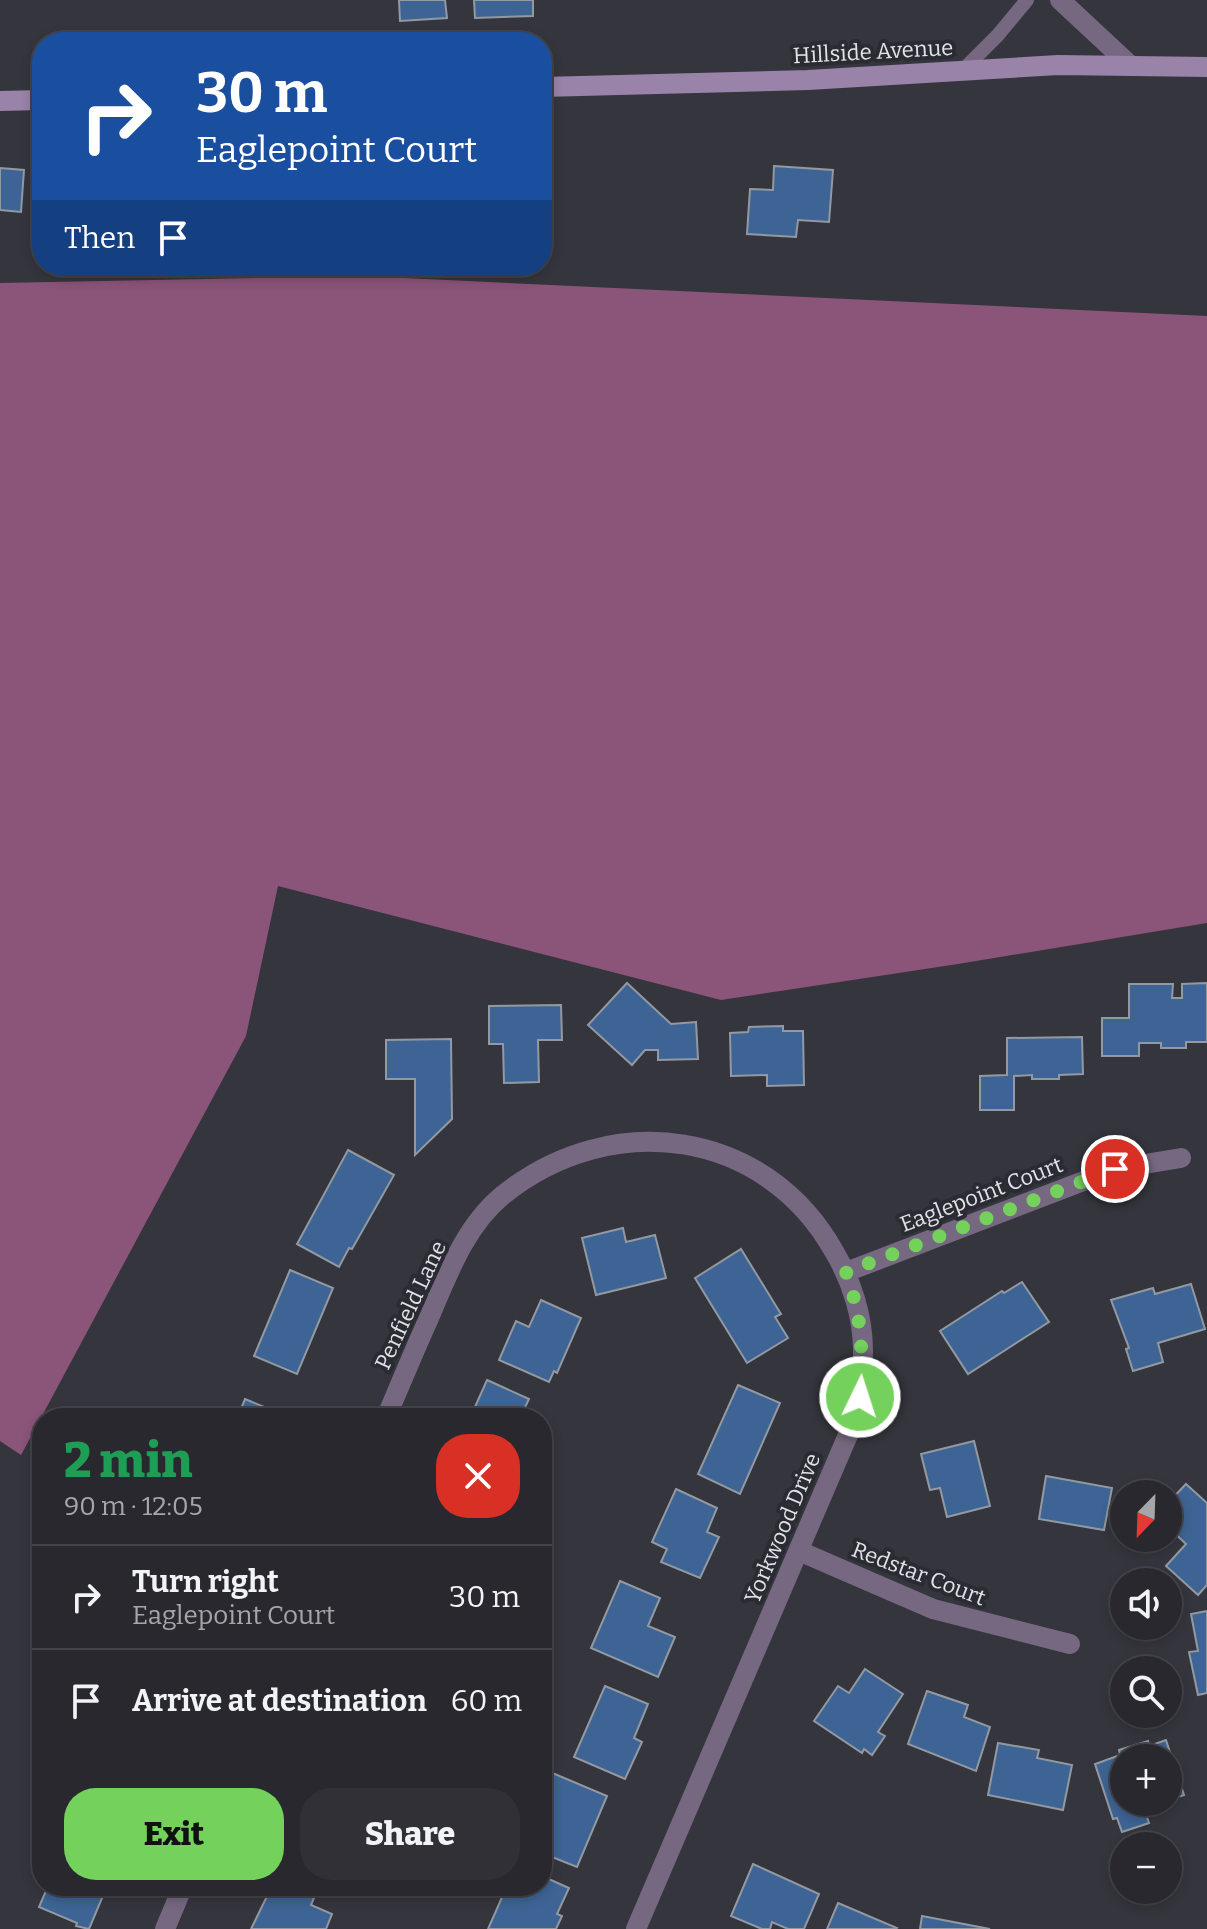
<!DOCTYPE html>
<html lang="en">
<head>
<meta charset="utf-8">
<style>
  :root { --surface:#28282e; --page:#303036; --text:#f1f3f6; --muted:#a5a6aa; --line:#44444a; --accent:#74d25c }
  body { margin:0; font-family:Bitter,serif; background:var(--page); color:var(--text); height:100vh; display:flex; flex-direction:column; font-size:30px; white-space:nowrap }
  * { box-sizing:border-box; margin:0 }
  p { font-size:26px; color:var(--muted) }
  .icon { flex:none; width:44px; height:44px; fill:none; stroke:currentColor; stroke-width:2; stroke-linecap:round; stroke-linejoin:round }
  .map { position:relative; flex:1; overflow:hidden }
  .drawer { position:absolute; left:32px; top:1408px; width:520px; height:488px; display:flex; flex-direction:column; background:var(--surface); border-radius:32px; box-shadow:0 4px 12px #0003,0 0 0 2px var(--line) }
  .drawer>* { flex:none }
  .top-card { position:absolute; left:32px; top:32px; width:520px; height:244px; border-radius:32px; box-shadow:0 4px 12px #0003,0 0 0 2px var(--line); background:#1a4fa0; color:#fff; overflow:hidden }
  .needle { width:52px; rotate:203deg }
  .buttons { position:absolute; left:1110px; top:1480px; display:grid; gap:16px }
  .buttons a { display:grid; place-items:center; width:72px; height:72px; border-radius:50%; background:var(--surface); box-shadow:0 4px 12px #0003,0 0 0 2px var(--line); font-size:40px }
  .pin { position:absolute; display:grid; place-items:center; width:68px; height:68px; color:#fff; margin:-34px; border:4px solid #fff; border-radius:50%; box-shadow:0 2px 8px #0007 }
  .me { position:absolute; width:88px; margin:-44px; rotate:4deg; stroke-linejoin:round; filter:drop-shadow(0 0 6px #0008) }
  .turn { display:flex; align-items:center; gap:28px; height:168px; padding:0 32px; font-size:36px }
  .turn .icon { width:104px; height:104px; stroke-width:2.5 }
  .turn b { display:block; font-size:56px; line-height:68px }
  .then { display:flex; align-items:center; height:76px; padding:0 32px; background:#0003; gap:16px; font-size:30px }
  .round { display:grid; place-items:center; flex:none; width:84px; height:84px; border-radius:32px; background:var(--page) }
  .head { display:flex; align-items:center; justify-content:space-between; height:136px; padding:0 32px }
  h1 { font-size:48px; font-weight:800; line-height:60px; color:#1e9e55 }
  .cta { display:flex; gap:16px; margin-top:auto; padding:16px 32px }
  .cta a { flex:1; height:92px; border-radius:32px; background:var(--accent); color:#111; font-size:32px; font-weight:800; line-height:92px; text-align:center }
  .cta a+a { background:var(--page); color:var(--text) }
  ul { padding:0; list-style:none }
  li { display:flex; align-items:center; gap:24px; height:104px; padding:0 32px; border-top:2px solid var(--line) }
  li div { flex:1 }
  li b { display:block; font-size:30px }
  li em { font-style:normal }
  .map>svg:first-child { display:block }
  .forest { fill:#8b5479 }
  .building { fill:#3d6494; stroke:#9399a1; stroke-width:2 }
  .lines { fill:none; stroke-linecap:round; stroke-linejoin:round }
  .lane { stroke:#766880; stroke-width:14 }
  .street { stroke:#766880; stroke-width:20 }
  .secondary { stroke:#9983a9; stroke-width:20 }
  .route { stroke:#74d25c; stroke-width:14; stroke-dasharray:0 25.2 }
  .labels { text-anchor:middle; stroke-width:8; stroke-linejoin:round; paint-order:stroke }
  .street-label { font-size:22px; fill:#e2e2e7; stroke:#2b2b33 }
</style>
</head>
<body>
<div class="map">
<svg width="1207" height="1929" viewBox="0 0 1207 1929">
  <rect width="100%" height="100%" fill="#35353d"/>
  <path class="forest" d="M362,276l845,40v607l-249,41 -237,36 -443,-114 -32,150 -225,419 -21,-14v-1158z"/>
  <g class="building">
    <path d="M399,0h46l2,18 -47,3z"/>
    <path d="M474,0h59v16l-58,2z"/>
    <path d="M774,166l59,4 -4,52 -31,-2 -2,17 -49,-3 3,-45 23,1z"/>
    <path d="M0,168l24,2 -3,42 -21,-2z"/>
    <path d="M627,983l44,41 25,-2 2,37 -40,1v-10h-13l-13,15 -44,-40z"/>
    <path d="M1207,983v59h-21v6h-25v-5h-22v13h-37v-38h27v-34h44l-1,14h10v-14z"/>
    <path d="M561,1005l1,35h-24l1,42 -35,1 -1,-39h-14v-38z"/>
    <path d="M783,1026v5h20l1,54 -37,1v-11l-36,1 -1,-43 18,-1 1,-5z"/>
    <path d="M1082,1037l1,37 -24,1v4h-27v-4l-18,1v34h-34v-34l27,-1v-37z"/>
    <path d="M451,1039l1,80 -37,36v-76h-29v-39z"/>
    <path d="M348,1150l46,25 -42,74 -3,-1 -10,19 -42,-23z"/>
    <path d="M623,1228l3,14 29,-7 11,43 -70,17 -14,-57z"/>
    <path d="M741,1249l40,65 -6,3 13,21 -41,25 -52,-85z"/>
    <path d="M290,1270l43,18 -36,86 -43,-18z"/>
    <path d="M1022,1282l27,40 -81,52 -28,-43 62,-40 2,2z"/>
    <path d="M1191,1284l14,45 -47,14 5,19 -30,9 -7,-22 3,-1 -18,-48 42,-12 2,6z"/>
    <path d="M541,1300l40,18 -24,55 -3,-2 -5,11 -50,-22 17,-39 13,6z"/>
    <path d="M487,1380l42,19 -9,19h-50z"/>
    <path d="M738,1385l42,18 -40,91 -42,-20z"/>
    <path d="M245,1399l46,19h-54z"/>
    <path d="M974,1441l16,65 -43,11 -7,-29 -10,2 -9,-36z"/>
    <path d="M1046,1476l66,12 -8,42 -65,-11z"/>
    <path d="M1186,1484l21,19v82l-9,10 -32,-29 20,-22 -18,-17v-24z"/>
    <path d="M676,1489l41,19 -10,24 12,5 -19,41 -39,-16 6,-13 -15,-7z"/>
    <path d="M620,1581l40,17 -12,28 27,11 -17,40 -67,-29z"/>
    <path d="M1207,1611v82l-9,2 -9,-43 9,-1 -7,-37z"/>
    <path d="M865,1669l38,25 -25,38 7,4 -13,19 -8,-6 -2,4 -48,-32 24,-35 11,7z"/>
    <path d="M605,1686l43,18 -14,34 8,4 -17,37 -51,-22z"/>
    <path d="M927,1691l41,14 -4,12 26,10 -14,44 -68,-27z"/>
    <path d="M1166,1740l18,55 -16,5v-42h-44v44h38l-18,6 5,15 -27,9 -5,-14 -4,1 -18,-55 25,-9 -1,-5 29,-9 1,5z"/>
    <path d="M998,1743l41,7 -2,8 35,7 -9,45 -75,-15z"/>
    <path d="M550,1772l57,24 -30,71 -35,-14v-27l4,-8 -4,-2v-24z"/>
    <path d="M753,1864l66,30 -15,35h-16l-16,-7 -2,7h-8l-31,-13z"/>
    <path d="M542,1876l27,12 -12,26 5,2 -6,13h-68l19,-43h35z"/>
    <path d="M48,1886h50l7,5 -16,38 -13,-3 1,-3 -38,-16z"/>
    <path d="M272,1886h47l-8,19 21,9 -6,15h-75z"/>
    <path d="M838,1903l59,25 -1,1h-69z"/>
    <path d="M922,1916l68,13h-70z"/>
  </g>
  <g class="lines">
    <path class="lane" d="M963,70l35,-35 29,-35"/>
    <g class="street">
      <path d="M1060,0l71,66"/>
      <path d="M846,1272l269,-103 66,-11"/>
      <path d="M386,1418c14,-33 28,-67 43,-100 19,-44 36,-92 74,-123 108,-87 263,-67 332,58 17,29 28,64 28,98 0,26 -5,52 -12,77l-215,501"/>
      <path d="M799,1551l134,58 137,35"/>
      <path d="M165,1929l18,-43"/>
    </g>
    <g class="secondary">
      <path d="M542,87l266,-7 250,-15 149,2"/>
      <path d="M0,101l42,-1"/>
    </g>
  </g>
  <g class="lines">
    <path class="route" d="M860,1397c3,-49 2,-79 -14,-125l269,-103"/>
  </g>
  <g class="labels">
    <g class="street-label">
      <text transform="translate(873 51) rotate(-3)" y="8">Hillside Avenue</text>
      <text transform="translate(981 1194) rotate(-21)" y="8">Eaglepoint Court</text>
      <text transform="translate(410 1305) rotate(-65)" y="8">Penfield Lane</text>
      <text transform="translate(782 1528) rotate(-67)" y="8">Yorkwood Drive</text>
      <text transform="translate(919 1573) rotate(21)" y="8">Redstar Court</text>
    </g>
  </g>
</svg>
<div class="buttons">
<a><svg class="needle" viewBox="-14 -14 28 28"><path d="M0-13l5 13h-10z" fill="#e53935"/><path d="M0 13l5-13h-10z" fill="#a5a6aa"/></svg></a>
<a><svg class="icon" aria-label="sound" viewBox="0 0 24 24"><path d="M4 9h4l5-4v14l-5-4H4zM17 9q2 3 0 6"/></svg></a>
<a><svg class="icon" aria-label="search" viewBox="0 0 24 24"><circle cx="10" cy="10" r="6"/><path d="M15 15l6 6"/></svg></a>
<a>+</a>
<a>−</a>
</div>
<div class="pin" style="left:1115px;top:1169px;background:#d93025"><svg class="icon" aria-label="arrive" viewBox="0 0 24 24"><path d="M6 21V4h12l-3 4 3 4H6"/></svg></div>
<svg class="me" style="left:860px;top:1397px" viewBox="-20 -20 40 40"><circle r="17" fill="#74d25c" stroke="#fff" stroke-width="3"/><path d="M0-11L8 9 0 5-8 9z" fill="#fff"/></svg>
<div class="top-card">
<div class="turn"><svg class="icon" aria-label="right" viewBox="0 0 24 24"><path d="M7 20v-9h11M14 6l5 5-5 5"/></svg><div><b>30 m</b>Eaglepoint Court</div></div>
<div class="then">Then<svg class="icon" aria-label="arrive" viewBox="0 0 24 24"><path d="M6 21V4h12l-3 4 3 4H6"/></svg></div>
</div>
<section class="drawer">
<div class="head"><div><h1>2 min</h1><p>90 m · 12:05</p></div><a class="round" style="background:#d93025;color:#fff"><svg class="icon" aria-label="close" viewBox="0 0 24 24"><path d="M6 6l12 12M18 6L6 18"/></svg></a></div>
<ul>
<li><svg class="icon" aria-label="right" viewBox="0 0 24 24"><path d="M7 20v-9h11M14 6l5 5-5 5"/></svg><div><b>Turn right</b><p>Eaglepoint Court</p></div><em>30 m</em></li>
<li><svg class="icon" aria-label="arrive" viewBox="0 0 24 24"><path d="M6 21V4h12l-3 4 3 4H6"/></svg><div><b>Arrive at destination</b></div><em>60 m</em></li>
</ul>
<div class="cta"><a>Exit</a><a>Share</a></div>
</section>
</div>
</body>
</html>
